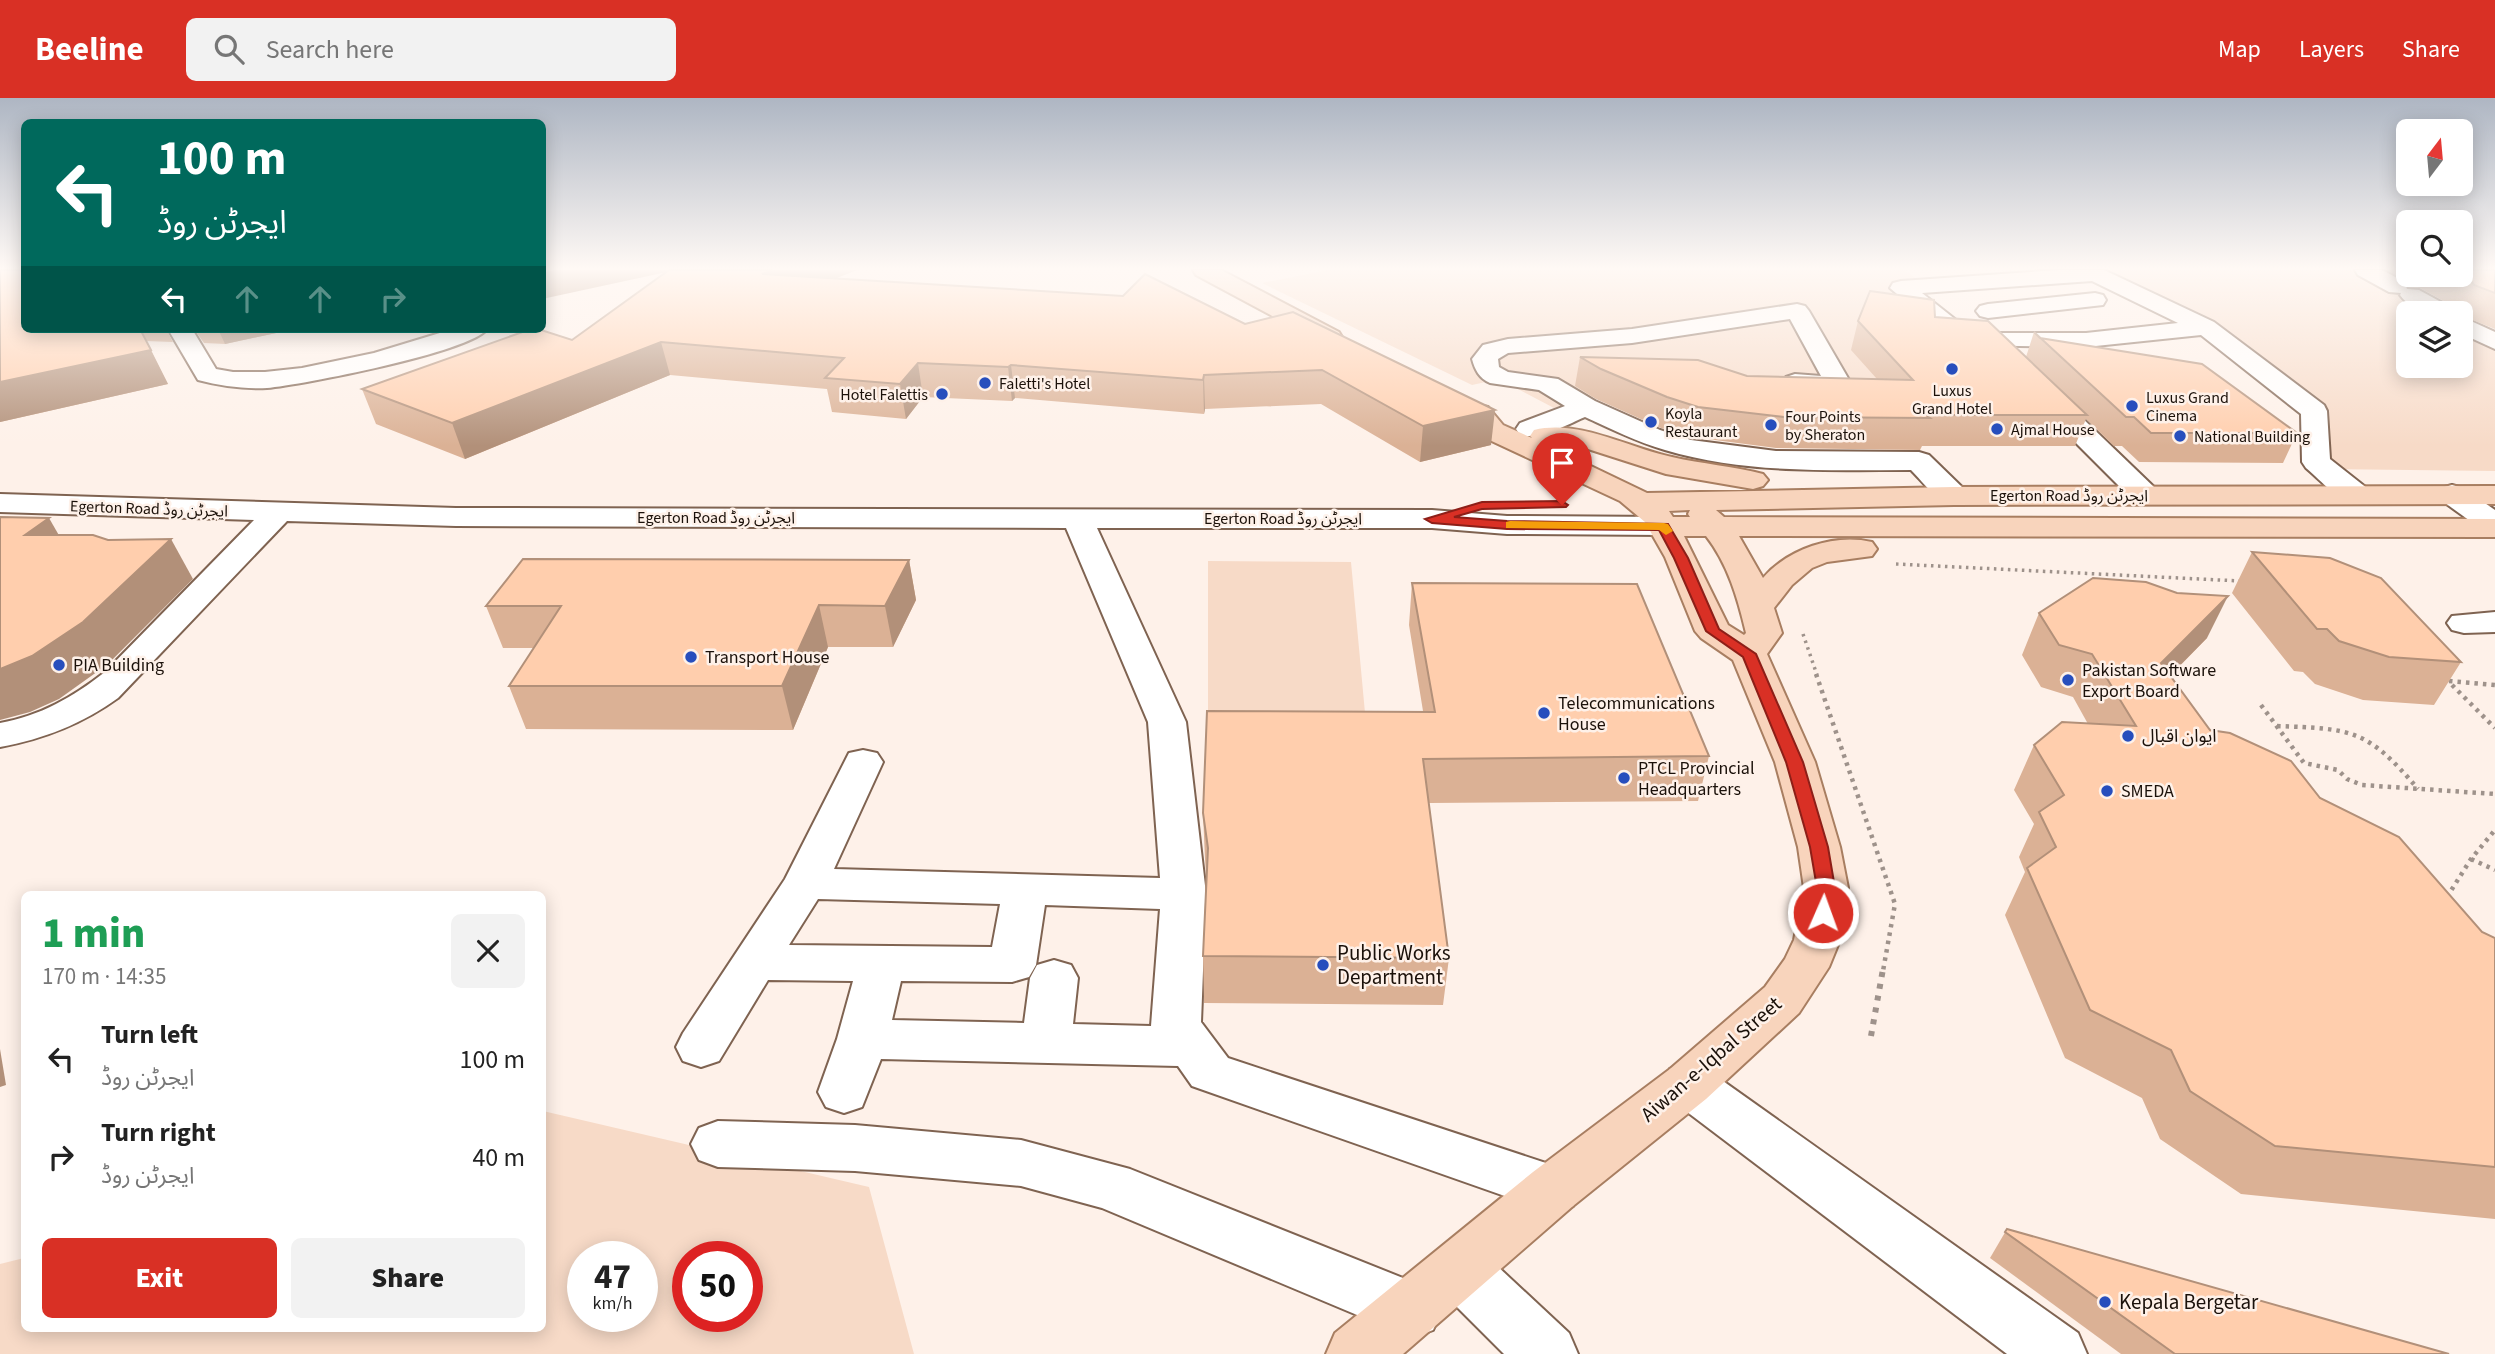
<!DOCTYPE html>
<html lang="en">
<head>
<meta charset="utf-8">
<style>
  :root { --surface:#fff; --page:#f2f2f2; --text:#222; --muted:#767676; --accent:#d93025 }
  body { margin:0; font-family:"Source Sans 3","Noto Sans Arabic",sans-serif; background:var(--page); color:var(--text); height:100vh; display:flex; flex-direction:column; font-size:26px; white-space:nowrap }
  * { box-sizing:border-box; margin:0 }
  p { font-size:23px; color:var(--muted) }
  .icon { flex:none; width:38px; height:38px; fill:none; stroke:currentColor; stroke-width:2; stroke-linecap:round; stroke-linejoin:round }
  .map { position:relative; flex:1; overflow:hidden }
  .side { position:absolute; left:21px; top:793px; width:525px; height:441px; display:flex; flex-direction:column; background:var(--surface); border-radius:10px; box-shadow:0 4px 18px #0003 }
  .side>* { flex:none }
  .hud { position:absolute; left:21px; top:21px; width:525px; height:214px; border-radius:10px; box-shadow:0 4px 18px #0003; background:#00695c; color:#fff; overflow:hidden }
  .needle { width:46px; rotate:16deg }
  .buttons { position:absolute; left:2396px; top:21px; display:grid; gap:14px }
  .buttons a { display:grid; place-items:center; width:77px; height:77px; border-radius:10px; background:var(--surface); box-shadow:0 4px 18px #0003; font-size:35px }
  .speed { position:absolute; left:567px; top:1143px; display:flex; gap:14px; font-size:35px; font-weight:700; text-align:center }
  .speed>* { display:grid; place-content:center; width:91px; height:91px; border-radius:50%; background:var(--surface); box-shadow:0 4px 18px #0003; line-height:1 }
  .speed small { font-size:18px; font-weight:400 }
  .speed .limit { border:10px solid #d22; background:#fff; color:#111 }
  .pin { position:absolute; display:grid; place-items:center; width:60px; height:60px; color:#fff; margin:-72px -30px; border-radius:50% 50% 50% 0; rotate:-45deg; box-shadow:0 0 7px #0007 }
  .pin .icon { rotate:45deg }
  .me { position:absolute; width:77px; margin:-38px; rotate:2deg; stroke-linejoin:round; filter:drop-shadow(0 0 5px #0008) }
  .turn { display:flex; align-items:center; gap:24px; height:147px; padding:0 21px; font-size:32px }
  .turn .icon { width:91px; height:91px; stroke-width:2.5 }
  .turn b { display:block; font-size:49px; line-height:60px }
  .lanes { display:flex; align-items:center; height:66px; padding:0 21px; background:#0003; justify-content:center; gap:35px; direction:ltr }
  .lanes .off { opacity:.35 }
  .round { display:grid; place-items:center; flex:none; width:74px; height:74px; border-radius:10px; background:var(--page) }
  .overview { display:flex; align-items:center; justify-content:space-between; height:119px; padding:0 21px }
  h1 { font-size:42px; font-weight:800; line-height:52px; color:#1e9e55 }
  .action { display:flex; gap:14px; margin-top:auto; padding:14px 21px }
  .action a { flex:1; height:80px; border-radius:10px; background:var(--accent); color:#fff; font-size:28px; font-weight:800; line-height:80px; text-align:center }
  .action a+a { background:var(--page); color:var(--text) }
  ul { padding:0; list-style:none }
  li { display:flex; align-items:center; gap:21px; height:98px; padding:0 21px }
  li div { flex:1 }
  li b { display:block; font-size:26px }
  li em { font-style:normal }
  header { display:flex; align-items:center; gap:42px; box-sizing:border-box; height:98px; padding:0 35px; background:var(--accent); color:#fff }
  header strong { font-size:33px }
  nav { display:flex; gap:38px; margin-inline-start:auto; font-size:24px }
  .search { width:490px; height:63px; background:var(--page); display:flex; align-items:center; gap:18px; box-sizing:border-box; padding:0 24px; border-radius:10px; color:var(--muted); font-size:26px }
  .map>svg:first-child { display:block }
  .green { fill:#f7dac7; fill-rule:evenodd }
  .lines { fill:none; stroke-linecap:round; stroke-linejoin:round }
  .minor-casing { stroke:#7f6351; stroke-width:4 }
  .major-casing { stroke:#a87e61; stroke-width:4 }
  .path-far2 { stroke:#9e928b; stroke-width:3.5; stroke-dasharray:2.5 4.5; stroke-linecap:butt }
  .path-far1 { stroke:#9e928b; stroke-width:4.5; stroke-dasharray:3.5 5; stroke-linecap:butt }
  .path { stroke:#9e928b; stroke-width:6; stroke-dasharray:5 7; stroke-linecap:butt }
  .minor { fill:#fff; fill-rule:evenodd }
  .major { fill:#f8d4bc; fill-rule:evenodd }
  .wall { fill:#dbb195 }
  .shaded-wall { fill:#b29079 }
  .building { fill:#ffcead; stroke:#b29079; stroke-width:2 }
  .route { fill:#d93025; stroke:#8d1f18; stroke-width:2 }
  .slow { fill:#f59e0b }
  .poi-dot { fill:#274ebd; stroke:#fef1e9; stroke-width:2.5 }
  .labels { text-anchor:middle; stroke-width:5; stroke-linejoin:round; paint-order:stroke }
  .far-poi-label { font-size:16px; fill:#1b110a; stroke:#fef1e9; text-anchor:start }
  .far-street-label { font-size:16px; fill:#1b110a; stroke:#fef1e9 }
  .poi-label { font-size:18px; fill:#1b110a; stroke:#fef1e9; text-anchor:start }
  .near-poi-label { font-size:21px; fill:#1b110a; stroke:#fef1e9; text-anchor:start }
  .near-street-label { font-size:21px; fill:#1b110a; stroke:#fef1e9 }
</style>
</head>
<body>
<header>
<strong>Beeline</strong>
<div class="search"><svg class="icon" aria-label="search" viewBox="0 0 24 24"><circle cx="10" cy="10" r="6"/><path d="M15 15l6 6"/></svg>Search here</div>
<nav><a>Map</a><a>Layers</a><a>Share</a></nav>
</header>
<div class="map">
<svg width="2495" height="1256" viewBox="0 0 2495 1256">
  <rect width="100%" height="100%" fill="#fef1e9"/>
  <g class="green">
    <path d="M1328,172h576l23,16 -18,8 -42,3 -4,21 23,72 -264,-2 -68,20 -55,-29 -27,6 -210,-102z"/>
    <path d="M2081,172h279l77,43h-29v53h52l1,-40 34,20v125l-170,-2 -11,-59 -105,-80z"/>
    <path d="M1208,463l143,1 18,194 -161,-1z"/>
    <path d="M543,1013l326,76 45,167h-914v-90l24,-6v70h518zM583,1158h59v60h-59zM688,1158h59v60h-59z"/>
  </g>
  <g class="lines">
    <defs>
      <g id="minor">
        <path d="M2058,172h46l110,52 110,83 3,6 3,48 38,30 4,6 -4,6c-25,7 -44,-18 -62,-33l-4,-6 -1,-48 -100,-79 -115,12 -123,-2 -9,-2 -64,-55 3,-5 8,-2zM2092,183l86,42 -92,10h-102l-14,-2 -48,-38z"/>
        <path d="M2355,172h27l23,12 2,7 12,1 33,18 4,5c-20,1 -43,0 -56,-18l1,-2 -12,-1 -31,-17z"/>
        <path d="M2095,195l8,2 3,5 -3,5 -115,13 -8,-2 -4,-5 4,-5 8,-2z"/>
        <path d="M1797,206l8,2 4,5 43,74 -4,6 -9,2 -53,-6 -4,-5 4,-5 9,-3 26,2 -31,-57 -158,24 -124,10 -10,6 1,8 9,5 50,7 37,22 65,29 31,10 85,11 143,1 10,3 36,35 4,6 -4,6c-25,6 -38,-16 -54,-32 -82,0 -166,4 -246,-20 -28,-8 -54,-21 -80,-33 -19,8 -44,23 -65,18l-4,-6 4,-6 45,-17 -26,-16 -49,-7c-11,-5 -15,-13 -18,-24l11,-14 25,-6 124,-10z"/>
        <path d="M2460,218l35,16v17l-35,-16z"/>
        <path d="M168,231h24l24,40 17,3h32l37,-4 72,-15 79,-24h34c-16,23 -186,56 -220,59 -24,1 -46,-2 -69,-8z"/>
        <path d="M2044,290l9,2 103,99 4,6 -4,6 -11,3 -11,-3 -99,-99 -4,-6 4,-6z"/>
        <path d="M2452,387l11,3 32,22v23l-11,-2 -43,-31 -4,-6 4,-6z"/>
        <path d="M0,396l456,14 976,2 75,6 157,1 11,2 5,7 -5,7 -11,2 -157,-1 -75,-6h-335l89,194 20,172 -5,128 27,36 345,114 8,17 -8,17 -20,7 -361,-127 -14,-20 -297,-7 -19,48 -18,6 -18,-6 -8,-15 19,-53 16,-58 -85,-1 -49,81 -18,6 -18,-6 -7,-14 7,-14 102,-154 64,-126 14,-3 14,3 6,9 -49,107 326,9 -12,-156 -82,-194 -610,-2 -169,-5 -169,177c-36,26 -74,41 -118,49v-24c40,-7 73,-26 105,-51l149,-152 -254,-8zM818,801l182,5 -8,43 -203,-2zM1045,807l115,4 -9,117 -78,-2 5,-46 -7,-13 -17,-5 -17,5 -7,13 -6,45 -132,-3 9,-39 111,1 17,-5 7,-12z"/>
        <path d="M2495,514v20l-31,1 -12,-3 -5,-7 5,-7z"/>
        <path d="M1688,965l18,6 372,264 9,21h-80l-337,-255 -8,-15 8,-15z"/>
        <path d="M718,1023l137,4 166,15 109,29 303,121 9,20 -9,20 -21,8 -310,-130 -81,-22 -166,-15 -137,-4 -19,-7 -8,-16 8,-16z"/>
        <path d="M1460,1145l21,8 88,82 9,21h-74l-65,-65 -8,-19 8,-19z"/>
      </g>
      <g id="major">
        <path d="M1193,172h28l118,62 3,5 -3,5 -9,2 -9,-2 -125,-67z"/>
        <path d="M1478,307l10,2 15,18 29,13 -2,-2 4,-6c45,-11 95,18 138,27 30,7 61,9 91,17l5,6 -5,6 -10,3 -87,-15 -78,-25 -43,-5 102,49 307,-6 541,-1v18l-541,1 -238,5 8,7 771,2v18l-756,-1 24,42c25,-29 71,-45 109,-36l5,7 -5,7 -45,6 -15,6 -20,17 -18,23 8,25 -15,21 48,108 25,85 8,41 -8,52 -11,27 -30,46 -93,86 -133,107 -170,148h-77l9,-21 198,-161 137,-103 95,-82 20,-28 9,-19 10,-52 -6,-41 -23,-85 -42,-102 -32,-22 -6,-7 -30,-74 -20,-35 -25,-21 -137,-64 -19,-24 4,-6zM1690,412l-2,4 2,3h-17l-4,-6zM1684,438h22c22,28 32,63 40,97l-2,2 -16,-10z"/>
      </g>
    </defs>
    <use href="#minor" class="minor-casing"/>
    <use href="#major" class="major-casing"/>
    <g class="path-far2">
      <path d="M1896,466l344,17"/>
      <path d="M1803,536l14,41"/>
    </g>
    <g class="path-far1">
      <path d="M1816,576l79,230 -12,67"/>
      <path d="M2446,581l49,49"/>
      <path d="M2449,583l46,4"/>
      <path d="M2261,607l43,58 34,7 9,9 15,6 133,9"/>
      <path d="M2277,628c76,3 90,3 141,63"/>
      <path d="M2471,761l24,11"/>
      <path d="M2447,799l24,-38 24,-29"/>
    </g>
    <path class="path" d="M1871,938l12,-67"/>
    <use href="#minor" class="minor"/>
    <use href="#major" class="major"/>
  </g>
  <g class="wall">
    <path d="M0,172l24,59h142l7,13 -27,-1 22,43 -168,38z"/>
    <path d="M542,172h315l-21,8 409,46 246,121 -71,17 -99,-58 -116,5 -1,5 -189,-16 -3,3 -89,-4 -17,22 -74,-7 -5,-23 -157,-14 -205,84 -89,-35 -14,-35 210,-49 95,-68z"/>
    <path d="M2387,172h21v5h52v-5h35v59l-35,-14v-2h-2l-5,-7 -33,-18 -11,-1 -3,-7z"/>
    <path d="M1935,219l91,40 8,-25 6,6 257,95 -14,30 -144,-1 -17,-16h-8l-28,-27 -11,27h-153l-2,4 -144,-2 -84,-11 -31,-9 -65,-29 -21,-13 5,-29 167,19 130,3 -26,-29 7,-29z"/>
    <path d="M194,231h101l-70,15 -21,-1z"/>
    <path d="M2252,454l209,110 -27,43 -71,-5 -48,-16 -12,-12 -9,-1 -62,-78z"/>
    <path d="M909,462l7,40 -23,47h-65l-35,83 -267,-1 -17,-43 25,-38h-31l-17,-42z"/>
    <path d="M1412,485l297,173 -11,45 -269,2 20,155 -6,47 -239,-2 -1,-47 3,-81 -1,-16 -2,-46 220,-102 -14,-86z"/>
    <path d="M2039,515l168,25 -37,38 40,54 110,68 162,134 13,6v281l-254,-25 -81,-55 -18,-41 -77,-40 -60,-143 20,-43 -6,-15 15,-33 -20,-34 20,-45 54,-21 -15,-27 -32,-10 -19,-32z"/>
    <path d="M2007,1131l442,125h-328l-131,-96z"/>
  </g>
  <g class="shaded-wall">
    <path d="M554,172h122l-134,29v-26z"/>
    <path d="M773,172h84l-89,35 -6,-31z"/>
    <path d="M218,231h77l-70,15z"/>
    <path d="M661,244l9,33 -205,84 -13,-36z"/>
    <path d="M151,252l17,34 -168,38v-40z"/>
    <path d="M918,265l5,34 -17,22 -6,-35z"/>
    <path d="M1011,267l4,33 -3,3 -4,-34z"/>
    <path d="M1204,277l1,34 -1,5 -1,-34z"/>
    <path d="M1495,312l-4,35 -71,17 3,-36z"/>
    <path d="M49,420l23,40 -47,-23z"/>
    <path d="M171,441l22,40 -85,85 -49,35 -29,13 -30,8v-51z"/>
    <path d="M909,462l7,40 -23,47 -8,-41z"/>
    <path d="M2228,498l-21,42 -67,68 21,-43z"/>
    <path d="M819,507l9,42 -35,83 -11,-44z"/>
    <path d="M0,951l6,36 -6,2z"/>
  </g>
  <g class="building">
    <path d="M0,172h24v59h116l11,21 -151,32z"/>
    <path d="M669,172h104l-11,4 361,22 22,-22 100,50 48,-12 202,98 -72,16 -101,-56 -118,5 -1,5 -192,-15 -3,2 -90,-4 -18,21 -75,-6 19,-20 -183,-16 -209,81 -90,-34 169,-60h7l34,11z"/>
    <path d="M2460,172h35v23l-21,-8 -5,-8 -9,-5z"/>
    <path d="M1870,193l64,9 1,17 53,4 99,94h-161l4,3 -146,-1 -86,-10 -31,-10 -66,-28 -21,-12 118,3 49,16 166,4 -55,-59z"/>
    <path d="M2034,234l6,6 162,26 95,69h-146l-17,-16h-8z"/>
    <path d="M0,419l49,1 -24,17h68l15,5 63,-1 -88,83 -51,34 -32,13z"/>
    <path d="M2252,454l78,6 51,20 80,84 -72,-5 -50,-16 -12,-12h-10z"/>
    <path d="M523,461l386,1 -24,46 -66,-1 -37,81h-273l52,-80h-75z"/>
    <path d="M2093,480l53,4 31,11 51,3 -67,67 49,67 20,3 61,28 29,37 79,39 83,95 13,6v229l-220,-21 -85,-55 -19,-41 -81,-40 -63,-142 29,-21 -17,-35 25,-17 -30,-50 28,-23 74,4 -44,-72 -33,-9 -20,-32z"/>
    <path d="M1412,485l225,1 72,172 -286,3 26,199 -246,-2 5,-108 -5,-35 4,-102 228,1z"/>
    <path d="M2007,1131l442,125h-274l-170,-122z"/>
  </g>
  <linearGradient id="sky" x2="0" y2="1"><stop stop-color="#aeb6c3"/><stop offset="0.49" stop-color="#fff9f5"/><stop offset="1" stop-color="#fff9f5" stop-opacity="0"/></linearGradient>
  <rect width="2495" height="348" fill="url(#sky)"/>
  <path class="route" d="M1562,403l6,4 -2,2 -84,2 -28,8 53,4 161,3 20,34 31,71 37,25 47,108 25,85 7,41 -6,29h-13l-3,-4 4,-25 -7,-41 -24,-85 -43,-105 -37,-26 -32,-73 -15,-28 -152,-1 -75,-6 -7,-4 57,-17z"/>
  <path class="slow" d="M1510,423l154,2 4,1 5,7 -7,4 -7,-5 -153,-2v-6z"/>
  <g class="poi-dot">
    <circle cx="1952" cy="271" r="7"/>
    <circle cx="985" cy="285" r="7"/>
    <circle cx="942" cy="296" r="7"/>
    <circle cx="2132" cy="308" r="7"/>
    <circle cx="1651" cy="324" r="7"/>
    <circle cx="1771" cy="327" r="7"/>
    <circle cx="1997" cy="331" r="7"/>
    <circle cx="2180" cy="338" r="7"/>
    <circle cx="691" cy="559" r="7"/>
    <circle cx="59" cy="567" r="7"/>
    <circle cx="2068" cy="582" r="7"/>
    <circle cx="1544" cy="615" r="7"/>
    <circle cx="2128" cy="638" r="7"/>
    <circle cx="1624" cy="680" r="7"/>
    <circle cx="2107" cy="693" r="7"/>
    <circle cx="1323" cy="867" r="7"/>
    <circle cx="2105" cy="1204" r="7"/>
  </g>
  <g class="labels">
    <g class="far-poi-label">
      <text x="999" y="291">Faletti's Hotel</text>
      <text x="1952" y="298" text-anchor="middle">Luxus<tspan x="1952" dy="18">Grand Hotel</tspan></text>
      <text x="928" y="302" text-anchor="end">Hotel Falettis</text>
      <text x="2146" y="305">Luxus Grand<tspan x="2146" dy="18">Cinema</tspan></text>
      <text x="1665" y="321">Koyla<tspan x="1665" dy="18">Restaurant</tspan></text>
      <text x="1785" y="324">Four Points<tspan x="1785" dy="18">by Sheraton</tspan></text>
      <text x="2011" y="337">Ajmal House</text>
      <text x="2194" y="344">National Building</text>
    </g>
    <g class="far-street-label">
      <text x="2069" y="403">Egerton Road ایجرٹن روڈ</text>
      <text transform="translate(149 410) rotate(2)" y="6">Egerton Road ایجرٹن روڈ</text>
      <text x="716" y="425">Egerton Road ایجرٹن روڈ</text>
      <text x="1283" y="426">Egerton Road ایجرٹن روڈ</text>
    </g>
    <g class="poi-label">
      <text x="705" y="565">Transport House</text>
      <text x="73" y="573">PIA Building</text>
      <text x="2082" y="578">Pakistan Software<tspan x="2082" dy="21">Export Board</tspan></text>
      <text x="1558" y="611">Telecommunications<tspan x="1558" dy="21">House</tspan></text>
      <text x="2142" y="644">ایوان اقبال</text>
      <text x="1638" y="676">PTCL Provincial<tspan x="1638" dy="21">Headquarters</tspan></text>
      <text x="2121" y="699">SMEDA</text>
    </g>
    <g class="near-poi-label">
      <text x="1337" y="862">Public Works<tspan x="1337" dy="24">Department</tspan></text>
      <text x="2119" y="1211">Kepala Bergetar</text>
    </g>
    <g class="near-street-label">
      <text transform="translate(1711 961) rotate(-41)" y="7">Aiwan-e-Iqbal Street</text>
    </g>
  </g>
</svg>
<div class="buttons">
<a><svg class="needle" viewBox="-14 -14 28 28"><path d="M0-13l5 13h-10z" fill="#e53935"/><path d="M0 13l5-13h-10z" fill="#767676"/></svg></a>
<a><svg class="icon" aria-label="search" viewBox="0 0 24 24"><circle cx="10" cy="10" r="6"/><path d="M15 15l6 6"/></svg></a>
<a><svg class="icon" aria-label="layers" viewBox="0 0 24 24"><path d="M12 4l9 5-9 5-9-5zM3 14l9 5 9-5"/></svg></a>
</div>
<div class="speed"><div>47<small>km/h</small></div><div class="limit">50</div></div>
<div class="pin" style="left:1562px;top:407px;background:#d93025"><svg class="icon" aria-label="arrive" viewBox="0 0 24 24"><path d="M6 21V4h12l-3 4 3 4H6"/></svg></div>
<svg class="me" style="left:1823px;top:815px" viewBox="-20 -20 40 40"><circle r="17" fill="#d93025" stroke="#fff" stroke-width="3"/><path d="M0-11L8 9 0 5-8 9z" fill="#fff"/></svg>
<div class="hud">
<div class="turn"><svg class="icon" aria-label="left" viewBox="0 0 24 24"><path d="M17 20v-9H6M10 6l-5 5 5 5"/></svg><div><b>100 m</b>ایجرٹن روڈ</div></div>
<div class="lanes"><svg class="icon" aria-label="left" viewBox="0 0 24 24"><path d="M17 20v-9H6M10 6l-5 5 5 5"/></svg><svg class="icon off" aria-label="ahead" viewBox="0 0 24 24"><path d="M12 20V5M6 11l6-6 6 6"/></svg><svg class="icon off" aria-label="ahead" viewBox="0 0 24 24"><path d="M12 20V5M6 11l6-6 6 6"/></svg><svg class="icon off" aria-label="right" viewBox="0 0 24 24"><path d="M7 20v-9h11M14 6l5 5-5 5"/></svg></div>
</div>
<section class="side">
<div class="overview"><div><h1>1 min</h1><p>170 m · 14:35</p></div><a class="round"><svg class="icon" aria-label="close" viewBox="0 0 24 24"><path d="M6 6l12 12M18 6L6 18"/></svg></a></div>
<ul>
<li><svg class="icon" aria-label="left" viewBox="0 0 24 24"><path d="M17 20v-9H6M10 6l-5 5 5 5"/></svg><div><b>Turn left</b><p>ایجرٹن روڈ</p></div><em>100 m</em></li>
<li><svg class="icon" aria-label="right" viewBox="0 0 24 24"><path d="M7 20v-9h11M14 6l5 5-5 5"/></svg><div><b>Turn right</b><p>ایجرٹن روڈ</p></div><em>40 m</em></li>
</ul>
<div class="action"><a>Exit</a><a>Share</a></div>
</section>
</div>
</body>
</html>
